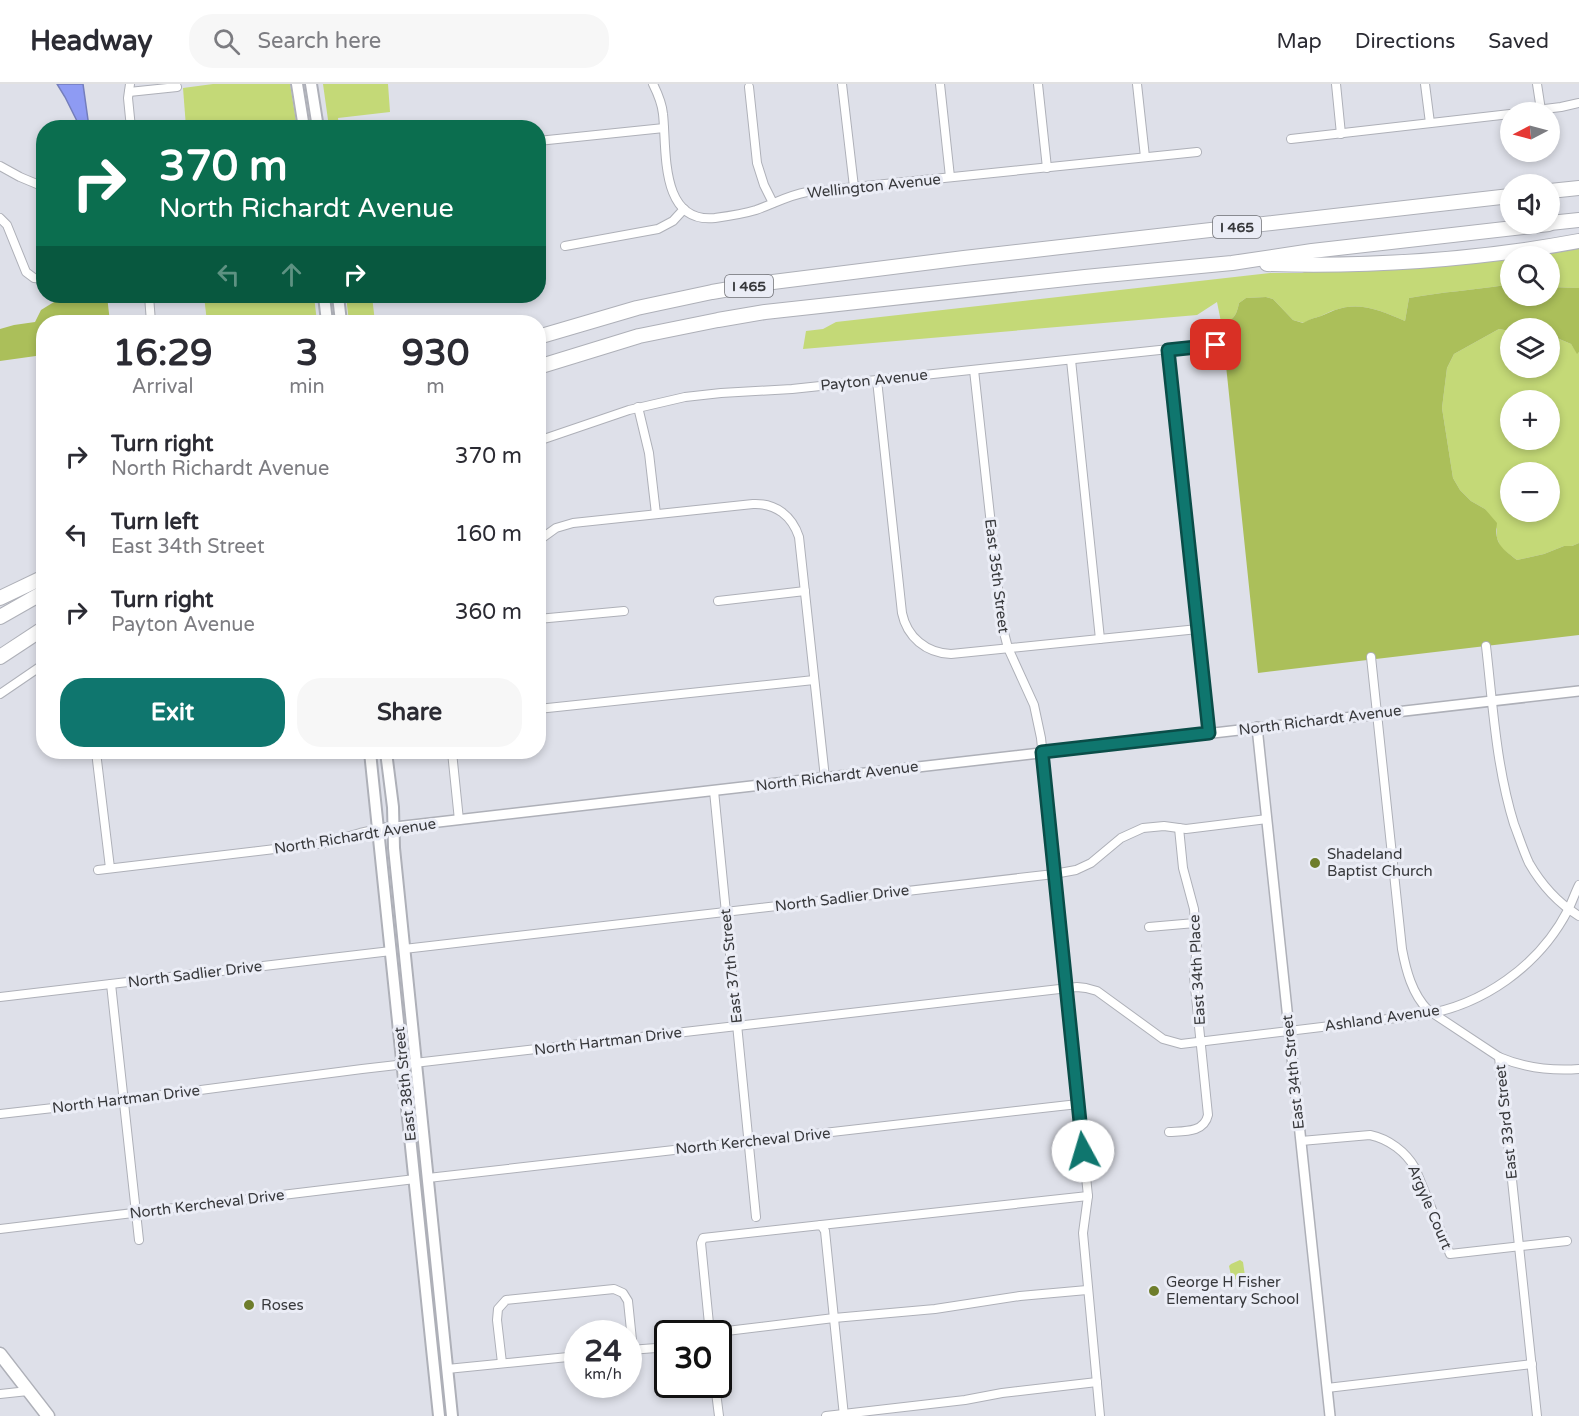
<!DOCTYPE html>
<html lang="en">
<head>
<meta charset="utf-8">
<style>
  :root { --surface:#fff; --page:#f7f7f7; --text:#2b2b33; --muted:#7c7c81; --line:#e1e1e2; --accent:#0f766e }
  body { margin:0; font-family:"Varela Round",sans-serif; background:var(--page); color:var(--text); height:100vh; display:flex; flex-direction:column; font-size:22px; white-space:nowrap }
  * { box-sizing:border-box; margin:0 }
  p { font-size:20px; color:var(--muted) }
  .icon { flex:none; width:33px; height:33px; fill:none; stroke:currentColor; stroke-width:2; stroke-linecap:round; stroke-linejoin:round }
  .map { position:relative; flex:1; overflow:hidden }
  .drawer { position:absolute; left:36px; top:231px; width:510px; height:444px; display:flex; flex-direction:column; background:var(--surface); border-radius:24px; box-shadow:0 3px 9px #0003 }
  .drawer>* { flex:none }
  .guide { position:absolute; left:36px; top:36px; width:510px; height:183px; border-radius:24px; box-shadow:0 3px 9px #0003; background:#0b6e4f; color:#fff; overflow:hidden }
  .needle { width:39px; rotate:264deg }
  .tools { position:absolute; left:1500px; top:18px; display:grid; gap:12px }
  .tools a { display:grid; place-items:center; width:60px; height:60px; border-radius:50%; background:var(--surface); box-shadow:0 3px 9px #0003; font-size:30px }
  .speed { position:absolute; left:564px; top:1236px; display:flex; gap:12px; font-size:30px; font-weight:700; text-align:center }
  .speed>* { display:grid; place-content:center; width:78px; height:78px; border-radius:50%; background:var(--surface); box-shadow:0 3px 9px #0003; line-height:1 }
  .speed small { font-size:15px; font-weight:400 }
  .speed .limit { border:3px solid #111; border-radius:9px; background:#fff; color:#111 }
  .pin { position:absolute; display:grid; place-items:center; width:51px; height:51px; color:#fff; margin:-26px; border-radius:12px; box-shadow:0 3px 9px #0006 }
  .me { position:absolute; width:66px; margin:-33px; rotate:354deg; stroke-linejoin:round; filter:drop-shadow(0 0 4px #0008) }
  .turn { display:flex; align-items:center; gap:21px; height:126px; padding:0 24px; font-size:27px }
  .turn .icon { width:78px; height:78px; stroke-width:2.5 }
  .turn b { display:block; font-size:42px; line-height:51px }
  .lanes { display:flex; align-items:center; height:57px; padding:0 24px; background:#0003; justify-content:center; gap:30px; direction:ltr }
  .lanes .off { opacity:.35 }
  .eta { display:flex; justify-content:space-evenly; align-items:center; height:102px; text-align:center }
  .eta b { font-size:36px; font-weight:700; line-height:42px }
  .action { display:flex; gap:12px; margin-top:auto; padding:12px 24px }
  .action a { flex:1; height:69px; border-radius:24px; background:var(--accent); color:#fff; font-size:24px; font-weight:700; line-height:69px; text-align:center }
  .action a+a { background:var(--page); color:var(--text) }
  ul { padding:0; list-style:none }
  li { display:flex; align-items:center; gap:18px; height:78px; padding:0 24px }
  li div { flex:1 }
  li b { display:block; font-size:22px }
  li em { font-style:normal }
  header { display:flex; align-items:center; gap:36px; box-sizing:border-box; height:84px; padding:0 30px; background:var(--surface); border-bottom:2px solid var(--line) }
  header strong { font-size:28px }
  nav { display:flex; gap:33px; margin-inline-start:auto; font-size:21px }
  .search { width:420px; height:54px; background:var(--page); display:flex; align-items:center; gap:15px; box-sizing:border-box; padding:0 21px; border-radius:24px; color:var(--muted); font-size:22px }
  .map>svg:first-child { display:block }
  .green { fill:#c4d977; fill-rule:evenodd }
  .forest { fill:#abbf5a }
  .water { fill:#8e9bf3; stroke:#747ebc; stroke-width:1.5 }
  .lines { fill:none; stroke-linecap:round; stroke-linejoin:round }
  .minor-casing { stroke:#aeb0b8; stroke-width:10 }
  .tertiary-casing { stroke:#aeb0b8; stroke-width:12 }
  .secondary-casing { stroke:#aeb0b8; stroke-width:14 }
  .primary-casing { stroke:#aeb0b8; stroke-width:15 }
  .motorway-casing { stroke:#aeb0b8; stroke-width:16 }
  .minor { stroke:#fff; stroke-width:8 }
  .tertiary { stroke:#fff; stroke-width:9 }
  .secondary { stroke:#fff; stroke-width:10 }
  .primary { stroke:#fff; stroke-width:12 }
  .motorway { stroke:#fff; stroke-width:14 }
  .route-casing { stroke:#0a4d48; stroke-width:15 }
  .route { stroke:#0f766e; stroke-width:10 }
  .poi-dot { fill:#6e7d2b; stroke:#ebedf6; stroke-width:2 }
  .labels { text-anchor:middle; stroke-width:6; stroke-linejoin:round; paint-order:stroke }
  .shield { fill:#ebedf6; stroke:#6e6f74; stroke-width:1.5 }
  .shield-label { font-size:14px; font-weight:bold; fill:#38393c }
  .street-label { font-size:15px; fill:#38393c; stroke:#ebedf6 }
  .poi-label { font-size:15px; fill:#38393c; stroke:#ebedf6; text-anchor:start }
</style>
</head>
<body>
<header>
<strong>Headway</strong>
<div class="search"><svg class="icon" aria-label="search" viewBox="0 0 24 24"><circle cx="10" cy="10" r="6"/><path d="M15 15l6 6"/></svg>Search here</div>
<nav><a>Map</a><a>Directions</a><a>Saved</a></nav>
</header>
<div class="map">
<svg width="1579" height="1332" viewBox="0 0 1579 1332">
  <rect width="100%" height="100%" fill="#dee0e9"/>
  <g class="green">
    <path d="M213,0h77l7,43h-111l-3,-39z"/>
    <path d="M323,0h65l2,28 -52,6 1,9h-10z"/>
    <path d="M1579,164v40l-29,-1v-31h-28z"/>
    <path d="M1510,174v28l-4,-1c-32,5 -65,7 -97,13l-4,23c-23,-10 -45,-20 -70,-11 -5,1 -9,4 -14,6 -7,2 -11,3 -17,7l-11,-3 -20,-21 -7,-2 -20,1 -7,5c-3,15 -6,15 -17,24l-5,-25 -20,13 -394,34 3,-18 17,-2 13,-7 434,-49h32l5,-2 110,-3z"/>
    <path d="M204,212h110l3,26h-110z"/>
    <path d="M346,212h26l3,26h-26z"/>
    <path d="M1499,245l11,2v37h40v-33l21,9 6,9 2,-1v191l-7,3h-8l-20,8 -27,6 -16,-12 -4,-10v-9l-12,-20 -14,-8 -11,-11 -7,-12 -11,-70 5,-40 7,-14zM1510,316h40v40h-40zM1510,388h40v40h-40z"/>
    <path d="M1240,1176l3,2 2,14 -2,2 -11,2 -3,-14 2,-2z"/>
  </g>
  <g class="forest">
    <path d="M1506,201l4,1v10h40v-9l29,1v64l-2,2 -6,-10 -21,-9v-7h-40v3l-11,-2 -45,25 -7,14 -5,40 11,70 7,12 11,11 14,8 12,14c-3,21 5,25 20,37l27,-6 20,-8h8l7,-3v92l-321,38 -36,-346c11,-9 14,-9 17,-24l7,-5 20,-1 7,2 20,21 10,3c7,-4 11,-5 18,-7 5,-2 9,-4 14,-6 25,-9 47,1 70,11l4,-23c32,-6 65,-8 97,-13z"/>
    <path d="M56,212h51l3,26h-66l-1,33 -43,6v-32l14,-4 21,-3 6,-12 13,-8z"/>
  </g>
  <path class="water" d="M57,0h26l6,43h-9l-15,-30z"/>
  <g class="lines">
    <defs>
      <g id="minor">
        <path d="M130,0l-2,14 3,30"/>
        <path d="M653,0c5,10 9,19 10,30 4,35 -4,110 52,104 14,-2 28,-4 41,-8 17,-6 33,-15 51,-18l390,-40"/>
        <path d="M842,0l12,103"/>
        <path d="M940,0l10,93"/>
        <path d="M1038,0l9,84"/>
        <path d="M1137,0l8,73"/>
        <path d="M1336,0l5,50"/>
        <path d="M1425,0l5,39"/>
        <path d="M1537,0l4,26"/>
        <path d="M749,3l8,76 7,22 9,18"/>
        <path d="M129,8l48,-5"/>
        <path d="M1520,28l41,-5 18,-4"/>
        <path d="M1291,55l219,-25"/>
        <path d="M538,57l126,-13"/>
        <path d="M0,82l20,11 24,10"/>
        <path d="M0,134l7,7 19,47 8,6 10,1"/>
        <path d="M565,162l93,-17 15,-8 11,-12"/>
        <path d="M149,212l2,26"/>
        <path d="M1168,266l41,383"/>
        <path d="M1071,276l29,279"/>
        <path d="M974,286l28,255 6,23 26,57 7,33 47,458 -5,37 17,183"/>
        <path d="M877,296l25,233c5,24 24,40 49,41l247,-25"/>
        <path d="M638,323l11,46 7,61"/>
        <path d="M538,357l91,-31 56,-13 36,-4 71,-4 424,-45"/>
        <path d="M538,457l18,-13 17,-5 180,-19c23,-1 39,12 46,33l26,241"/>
        <path d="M718,517l87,-10"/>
        <path d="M538,535l86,-8"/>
        <path d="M1486,562c7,60 10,120 28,178 5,13 9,26 15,39 12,21 29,40 50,53"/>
        <path d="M1371,573l31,292c4,21 10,45 26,61l71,47 38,359"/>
        <path d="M0,610l44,-30"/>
        <path d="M538,625l276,-29"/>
        <path d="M96,668l14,116"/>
        <path d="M452,668l7,68"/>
        <path d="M714,707l42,426"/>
        <path d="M98,786l227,-27 35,-10 18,-4"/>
        <path d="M1149,843l46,-4"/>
        <path d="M404,865l650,-75 22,-4 15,-7 30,-25 22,-10 21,-2 22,3 81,-10"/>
        <path d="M111,900l28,256"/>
        <path d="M0,913l391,-46"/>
        <path d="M1499,973c26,11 52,14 80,12"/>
        <path d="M0,1030l124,-14 238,-31 715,-82 9,1 11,3 66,48 18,5 240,-29c61,-9 118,-49 147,-105 4,-8 7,-17 11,-25"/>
        <path d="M1169,1048c15,-1 35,1 39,-17l-14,-138 3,-34 -2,-20 -1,-14 -11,-41 -4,-40"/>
        <path d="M1301,1057l69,-6c19,4 36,17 45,33l35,86 117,-13"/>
        <path d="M428,1094l650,-74"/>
        <path d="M821,1141l267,-29"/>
        <path d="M0,1145l415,-50"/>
        <path d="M710,1249l124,-15 101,-9 85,-13 67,-6"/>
        <path d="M710,1250l-9,-91 2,-5 118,-13 4,6 19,185"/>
        <path d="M630,1266l26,-2"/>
        <path d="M502,1279l-5,-43 1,-11 8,-9 108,-11 9,4 5,8 5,49"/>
        <path d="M447,1285l131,-13"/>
        <path d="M715,1300l4,32"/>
        <path d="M1327,1304l205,-24"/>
        <path d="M0,1310l28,-3"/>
        <path d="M826,1332l139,-16 37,-7 95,-11"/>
      </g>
      <g id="tertiary">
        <path d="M1257,643l73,689"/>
        <path d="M378,745l1201,-138"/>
      </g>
      <g id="secondary">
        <path d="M297,0l7,44"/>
        <path d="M311,0l7,44"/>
        <path d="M324,212l3,26"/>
        <path d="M338,212l3,26"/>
        <path d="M370,668l69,664"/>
        <path d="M386,668l7,55 1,41 58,568"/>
      </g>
      <path id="primary" d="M0,1270l48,62"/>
      <g id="motorway">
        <path d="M1550,107l29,-3"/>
        <path d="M1550,139l29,-3"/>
        <path d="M1267,180c105,3 209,-4 312,-23"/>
        <path d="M538,253l99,-29 75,-16 53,-9 199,-25 546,-62"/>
        <path d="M538,283l101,-31 79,-16 47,-8 320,-35 147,-14 80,-12 237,-27"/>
        <path d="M0,514l44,-21"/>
        <path d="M0,533l44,-25"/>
        <path d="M0,573l44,-29"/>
      </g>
    </defs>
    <use href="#minor" class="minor-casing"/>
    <use href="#tertiary" class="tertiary-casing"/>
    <use href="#secondary" class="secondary-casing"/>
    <use href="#primary" class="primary-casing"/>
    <use href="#motorway" class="motorway-casing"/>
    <use href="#minor" class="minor"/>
    <use href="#tertiary" class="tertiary"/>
    <use href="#secondary" class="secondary"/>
    <use href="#primary" class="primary"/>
    <use href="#motorway" class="motorway"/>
  </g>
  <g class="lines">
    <defs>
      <path id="route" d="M1083,1067l-41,-399 167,-19 -41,-383 48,-5"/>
    </defs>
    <use href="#route" class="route-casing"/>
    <use href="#route" class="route"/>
  </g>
  <g class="poi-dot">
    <circle cx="1315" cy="779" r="6"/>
    <circle cx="1154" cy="1207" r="6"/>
    <circle cx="249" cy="1221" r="6"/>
  </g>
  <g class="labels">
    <g class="shield">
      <rect x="1213" y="132" width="48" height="22" rx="4.5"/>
      <rect x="725" y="191" width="48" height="22" rx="4.5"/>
    </g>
    <g class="shield-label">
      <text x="1237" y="148">I 465</text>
      <text x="749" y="207">I 465</text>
    </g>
    <g class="street-label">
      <text transform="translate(874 102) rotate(-6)" y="5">Wellington Avenue</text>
      <text transform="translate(874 296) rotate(-6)" y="5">Payton Avenue</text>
      <text transform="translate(997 492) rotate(83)" y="5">East 35th Street</text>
      <text transform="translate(1320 636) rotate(-7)" y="5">North Richardt Avenue</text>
      <text transform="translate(837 692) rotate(-7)" y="5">North Richardt Avenue</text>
      <text transform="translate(355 752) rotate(-9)" y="5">North Richardt Avenue</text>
      <text transform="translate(842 814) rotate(-7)" y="5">North Sadlier Drive</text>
      <text transform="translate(731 882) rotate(-96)" y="5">East 37th Street</text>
      <text transform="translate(1197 886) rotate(-93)" y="5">East 34th Place</text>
      <text transform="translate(195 890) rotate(-7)" y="5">North Sadlier Drive</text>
      <text transform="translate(1382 934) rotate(-8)" y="5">Ashland Avenue</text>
      <text transform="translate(608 957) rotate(-7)" y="5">North Hartman Drive</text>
      <text transform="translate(1293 988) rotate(-96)" y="5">East 34th Street</text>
      <text transform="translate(405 1000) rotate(-96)" y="5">East 38th Street</text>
      <text transform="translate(126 1015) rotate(-7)" y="5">North Hartman Drive</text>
      <text transform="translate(1506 1038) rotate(-96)" y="5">East 33rd Street</text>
      <text transform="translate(753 1057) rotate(-6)" y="5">North Kercheval Drive</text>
      <text transform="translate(207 1120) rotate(-7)" y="5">North Kercheval Drive</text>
      <text transform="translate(1430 1123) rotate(67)" y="5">Argyle Court</text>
    </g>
    <g class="poi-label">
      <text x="1327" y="775">Shadeland<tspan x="1327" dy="17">Baptist Church</tspan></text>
      <text x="1166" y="1203">George H Fisher<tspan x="1166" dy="17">Elementary School</tspan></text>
      <text x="261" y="1226">Roses</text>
    </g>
  </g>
</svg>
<div class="tools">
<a><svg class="needle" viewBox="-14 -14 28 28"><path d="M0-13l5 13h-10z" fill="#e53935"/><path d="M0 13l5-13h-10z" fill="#7c7c81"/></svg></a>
<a><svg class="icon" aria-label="sound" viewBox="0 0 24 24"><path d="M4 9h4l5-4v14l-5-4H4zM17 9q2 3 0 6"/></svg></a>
<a><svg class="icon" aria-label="search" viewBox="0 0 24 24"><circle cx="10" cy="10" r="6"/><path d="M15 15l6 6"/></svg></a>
<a><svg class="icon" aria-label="layers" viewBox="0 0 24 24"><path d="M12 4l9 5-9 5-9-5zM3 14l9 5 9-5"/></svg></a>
<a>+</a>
<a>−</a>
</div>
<div class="speed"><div>24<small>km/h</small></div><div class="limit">30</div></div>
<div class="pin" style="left:1216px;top:261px;background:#d93025"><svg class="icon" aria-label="arrive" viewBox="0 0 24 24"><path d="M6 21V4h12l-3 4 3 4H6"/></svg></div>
<svg class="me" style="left:1083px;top:1067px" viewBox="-20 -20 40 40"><circle r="19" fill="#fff"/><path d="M0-13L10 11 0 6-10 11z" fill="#0f766e"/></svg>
<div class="guide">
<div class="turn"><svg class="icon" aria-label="right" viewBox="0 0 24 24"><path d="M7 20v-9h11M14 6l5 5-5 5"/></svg><div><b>370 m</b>North Richardt Avenue</div></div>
<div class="lanes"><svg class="icon off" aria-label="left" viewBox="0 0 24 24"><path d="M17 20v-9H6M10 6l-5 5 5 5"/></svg><svg class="icon off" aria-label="ahead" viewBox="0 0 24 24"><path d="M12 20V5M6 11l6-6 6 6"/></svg><svg class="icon" aria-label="right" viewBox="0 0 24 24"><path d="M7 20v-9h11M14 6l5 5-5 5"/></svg></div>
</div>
<section class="drawer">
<div class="eta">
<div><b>16:29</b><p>Arrival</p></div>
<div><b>3</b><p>min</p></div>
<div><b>930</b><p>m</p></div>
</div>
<ul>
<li><svg class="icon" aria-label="right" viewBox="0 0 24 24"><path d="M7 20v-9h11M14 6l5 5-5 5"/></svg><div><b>Turn right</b><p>North Richardt Avenue</p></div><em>370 m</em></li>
<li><svg class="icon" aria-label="left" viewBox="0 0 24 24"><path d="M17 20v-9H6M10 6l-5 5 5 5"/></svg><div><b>Turn left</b><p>East 34th Street</p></div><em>160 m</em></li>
<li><svg class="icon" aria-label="right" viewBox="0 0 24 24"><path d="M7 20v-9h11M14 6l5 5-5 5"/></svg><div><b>Turn right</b><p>Payton Avenue</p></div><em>360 m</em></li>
</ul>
<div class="action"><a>Exit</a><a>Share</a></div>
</section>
</div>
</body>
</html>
